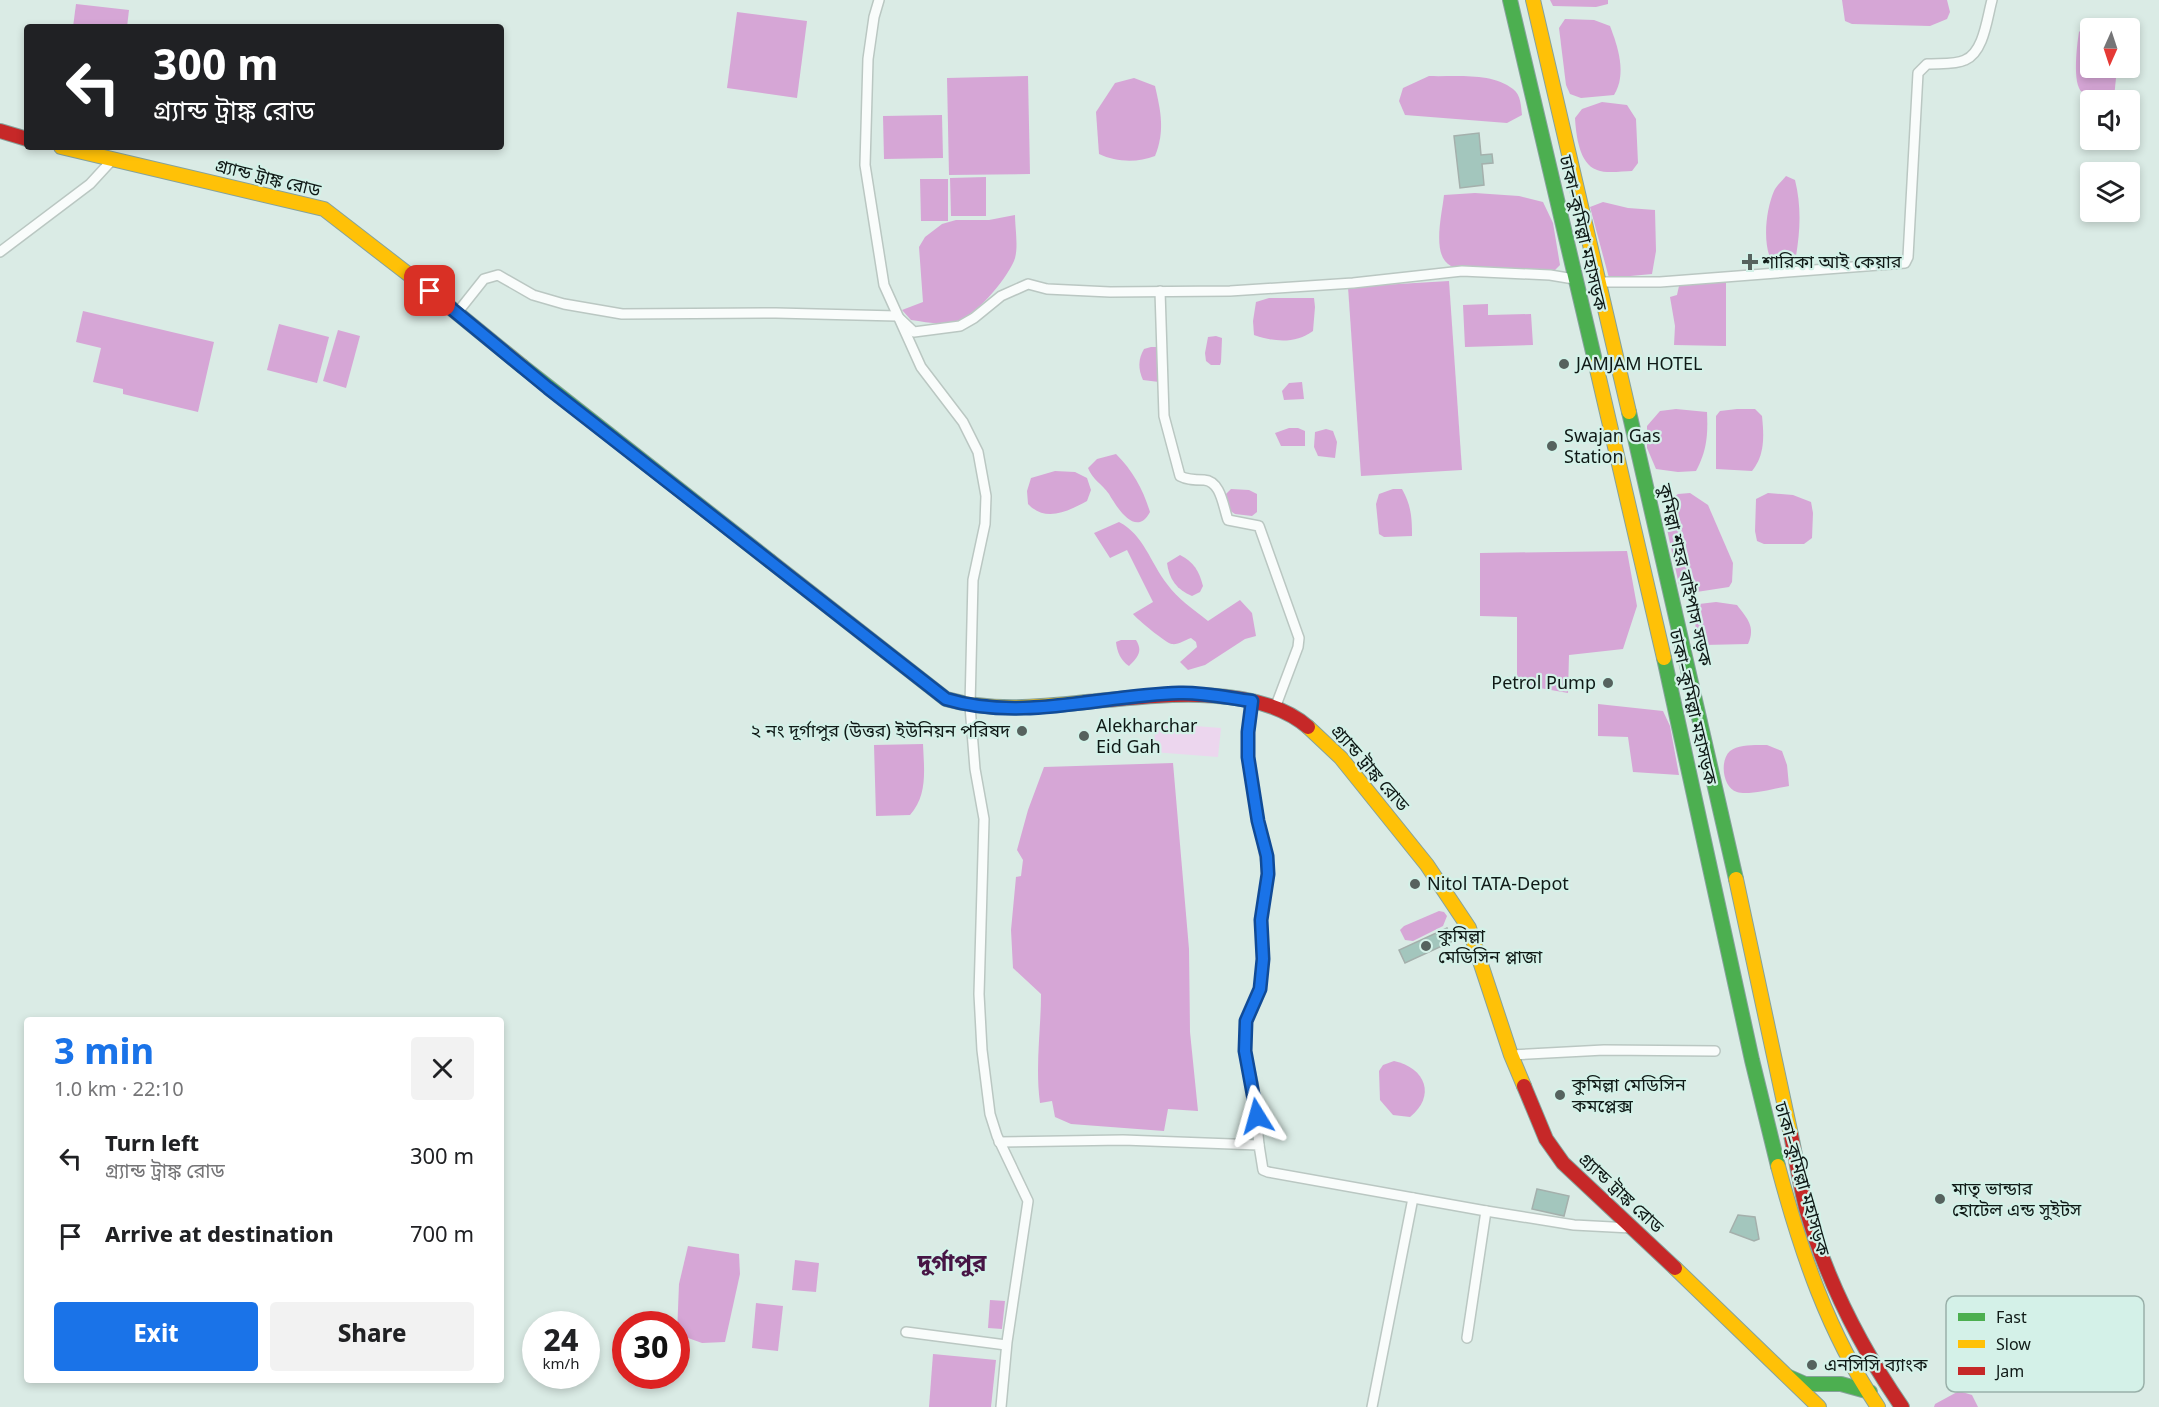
<!DOCTYPE html>
<html lang="en">
<head>
<meta charset="utf-8">
<style>
  :root { --surface:#fff; --page:#f2f2f2; --text:#202124; --muted:#757577; --accent:#1a73e8 }
  body { margin:0; font-family:Georgia,"Noto Sans Bengali",serif; background:var(--page); color:var(--text); height:100vh; display:flex; flex-direction:column; font-size:22px; white-space:nowrap }
  * { box-sizing:border-box; margin:0 }
  p { font-size:20px; color:var(--muted) }
  .icon { flex:none; width:33px; height:33px; fill:none; stroke:currentColor; stroke-width:2; stroke-linecap:round; stroke-linejoin:round }
  .map { position:relative; flex:1; overflow:hidden }
  .side { position:absolute; left:24px; top:1017px; width:480px; height:366px; display:flex; flex-direction:column; background:var(--surface); border-radius:6px; box-shadow:0 3px 9px #0003 }
  .side>* { flex:none }
  .top-card { position:absolute; left:24px; top:24px; width:480px; height:126px; border-radius:6px; box-shadow:0 3px 9px #0003; background:#202124; color:#fff; overflow:hidden }
  .needle { width:39px; rotate:183deg }
  .buttons { position:absolute; left:2080px; top:18px; display:grid; gap:12px }
  .buttons a { display:grid; place-items:center; width:60px; height:60px; border-radius:6px; background:var(--surface); box-shadow:0 3px 9px #0003; font-size:30px }
  .speed { position:absolute; left:522px; top:1311px; display:flex; gap:12px; font-size:30px; font-weight:700; text-align:center }
  .speed>* { display:grid; place-content:center; width:78px; height:78px; border-radius:50%; background:var(--surface); box-shadow:0 3px 9px #0003; line-height:1 }
  .speed small { font-size:15px; font-weight:400 }
  .speed .limit { border:9px solid #d22; background:#fff; color:#111 }
  .pin { position:absolute; display:grid; place-items:center; width:51px; height:51px; color:#fff; margin:-26px; border-radius:12px; box-shadow:0 3px 9px #0006 }
  .me { position:absolute; width:66px; margin:-33px; rotate:352deg; stroke-linejoin:round; filter:drop-shadow(0 0 4px #0008) }
  .turn { display:flex; align-items:center; gap:21px; height:126px; padding:0 30px; font-size:27px }
  .turn .icon { width:78px; height:78px; stroke-width:2.5 }
  .turn b { display:block; font-size:42px; line-height:51px }
  .round { display:grid; place-items:center; flex:none; width:63px; height:63px; border-radius:6px; background:var(--page) }
  .summary { display:flex; align-items:center; justify-content:space-between; height:102px; padding:0 30px }
  h1 { font-size:36px; font-weight:700; line-height:45px; color:var(--accent) }
  .primary-button { display:flex; gap:12px; margin-top:auto; padding:12px 30px }
  .primary-button a { flex:1; height:69px; border-radius:6px; background:var(--accent); color:#fff; font-size:24px; font-weight:700; line-height:69px; text-align:center }
  .primary-button a+a { background:var(--page); color:var(--text) }
  ul { padding:0; list-style:none }
  li { display:flex; align-items:center; gap:18px; height:78px; padding:0 30px }
  li div { flex:1 }
  li b { display:block; font-size:22px }
  li em { font-style:normal }
  .map>svg:first-child { display:block }
  .green { fill:#ecd6ee }
  .water { fill:#d6a6d6 }
  .building { fill:#a3c6bd; stroke:#a4b0ac; stroke-width:1.5 }
  .lines { fill:none; stroke-linecap:round; stroke-linejoin:round }
  .street-casing { stroke:#bac7c2; stroke-width:12 }
  .fast-casing { stroke:#86a29b; stroke-width:16 }
  .slow-casing { stroke:#86a29b; stroke-width:16 }
  .jam-casing { stroke:#86a29b; stroke-width:16 }
  .street { stroke:#f9fcfb; stroke-width:9 }
  .fast { stroke:#4caf50; stroke-width:14 }
  .slow { stroke:#ffc107; stroke-width:14 }
  .jam { stroke:#c62828; stroke-width:14 }
  .route-casing { stroke:#114b97; stroke-width:15 }
  .route { stroke:#1a73e8; stroke-width:10 }
  .poi-dot { fill:#56625e; stroke:#d4f1e8; stroke-width:2 }
  .labels { text-anchor:middle; stroke-width:4.5; stroke-linejoin:round; paint-order:stroke }
  .street-label { font-size:18px; fill:#0f1916; stroke:#d4f1e8 }
  .poi-label { font-size:18px; fill:#0f1916; stroke:#d4f1e8; text-anchor:start }
  .district-label { font-size:24px; font-weight:bold; fill:#471545; stroke:#d4f1e8 }
  .key { fill:#d4f1e8; stroke:#99b0a9; stroke-width:1.5 }
  .key-label { font-size:16px; fill:#0f1916 }
</style>
</head>
<body>
<div class="map">
<svg width="2159" height="1407" viewBox="0 0 2159 1407">
  <rect width="100%" height="100%" fill="#daebe5"/>
  <path class="green" d="M1156,723l65,5 -3,29 -65,-5z"/>
  <g class="water">
    <path d="M1550,0h58v4l-12,3 -43,-1z"/>
    <path d="M1842,0h105l3,12 -3,7 -17,7 -78,-2 -7,-3z"/>
    <path d="M76,4l53,6 -2,17h-54z"/>
    <path d="M737,12l70,9 -10,77 -70,-10z"/>
    <path d="M1565,19l29,1 16,6c8,21 17,48 4,69l-33,3 -11,-4 -4,-9 -7,-57z"/>
    <path d="M2096,26l16,2h-21v40h26l-3,30c-11,0 -23,1 -32,-6 -10,-8 -5,-48 -3,-60l5,-5z"/>
    <path d="M1028,76l2,98 -81,1 -2,-97z"/>
    <path d="M1429,76c26,1 62,-4 84,13 8,6 8,17 9,26l-15,8 -102,-8 -6,-14 4,-13z"/>
    <path d="M1134,78l21,8c6,26 10,45 0,70 -18,7 -39,6 -56,-2l-3,-42 19,-29z"/>
    <path d="M1602,102l25,3 9,14 2,44 -6,8c-10,0 -25,3 -35,-1 -18,-6 -21,-36 -22,-52l7,-9z"/>
    <path d="M942,115l1,43 -59,1 -1,-43z"/>
    <path d="M1786,176l9,4c7,28 5,54 0,82l-14,2 -9,-2c-10,-19 -6,-52 2,-71 2,-5 8,-10 12,-15z"/>
    <path d="M986,177v39h-35l-1,-38z"/>
    <path d="M920,179h28v42h-27z"/>
    <path d="M1475,193l44,3 24,6 10,21 7,42 -5,5 -104,-4c-20,-10 -9,-51 -7,-71z"/>
    <path d="M1603,202l25,6 27,2 1,41 -4,23 -43,4 -19,-71z"/>
    <path d="M1015,215c0,13 4,34 -1,46 -9,20 -39,57 -61,61 -14,3 -28,0 -42,-2l-9,-10 21,-8 -4,-55 6,-10 17,-13 14,-4h33z"/>
    <path d="M1726,280v66l-52,-1 1,-19 -5,-29 7,-2 2,-9z"/>
    <path d="M1449,281l13,189 -101,6 -13,-189z"/>
    <path d="M1269,298h45l1,9 -2,24c-17,13 -40,11 -59,4l-1,-14 3,-19z"/>
    <path d="M1488,304v11l43,-1 2,31 -68,2 -2,-42z"/>
    <path d="M83,311l131,31 -16,70 -75,-18v-5l-30,-7 8,-34 -25,-6z"/>
    <path d="M279,324l50,13 -12,46 -50,-13z"/>
    <path d="M338,330l22,6 -14,52 -23,-7z"/>
    <path d="M1216,336l6,2 -1,24 -1,3h-9l-5,-4 -1,-8 3,-16z"/>
    <path d="M1151,347h7l1,35 -16,-2c-5,-11 -5,-21 1,-31z"/>
    <path d="M1302,382l2,17 -20,1 -2,-9 7,-8z"/>
    <path d="M1676,409l31,3c1,23 0,38 -11,59l-18,1 -22,-3 -9,-21v-22l13,-15z"/>
    <path d="M1737,409h18l7,7c2,20 3,39 -10,55l-36,-2v-53l4,-5z"/>
    <path d="M1289,428h9l7,3v15h-24l-6,-13z"/>
    <path d="M1326,429l7,2 4,11 -2,16 -17,-2 -4,-9 1,-15z"/>
    <path d="M1116,454c17,17 27,35 34,58 -14,27 -34,-6 -41,-18 -7,-10 -17,-15 -21,-26l9,-9z"/>
    <path d="M1055,471l20,1 12,6 4,12 -4,11c-19,10 -41,22 -59,3l-1,-13 4,-13z"/>
    <path d="M1231,489l18,1 8,4v18l-5,4 -17,-2 -6,-4 -3,-16z"/>
    <path d="M1393,489h9c9,16 10,28 10,47l-28,1 -5,-3 -3,-30 3,-10z"/>
    <path d="M1690,493l18,12 25,58 -1,19 -3,5 -39,6 -11,-8 -14,-65v-16l13,-10z"/>
    <path d="M1768,493l25,2 18,7 2,11 -1,25 -8,6h-40l-7,-3 -2,-10 1,-32z"/>
    <path d="M1119,522c25,13 31,40 48,62 11,15 26,25 41,37l32,-21 12,13 4,23 -11,3 -40,26 -17,5 -8,-8 17,-15 -1,-5 -5,-4c-6,2 -13,7 -19,6 -5,0 -35,-25 -39,-30l20,-12 -26,-52 -17,8 -16,-25z"/>
    <path d="M1627,551l10,55 -14,43 -54,6 -1,38 -51,-9v-67l-37,-1v-63z"/>
    <path d="M1180,555c14,7 19,16 23,31l-3,6 -8,4c-15,-6 -23,-17 -25,-33z"/>
    <path d="M1716,602l21,3c10,13 19,22 11,39l-44,1 -7,-6 -3,-26 5,-9z"/>
    <path d="M1121,640h15c7,11 2,17 -7,26 -8,-5 -12,-14 -13,-24z"/>
    <path d="M1598,704l65,7 7,15 9,49 -46,-3 -5,-35 -30,-1z"/>
    <path d="M923,744c1,25 5,51 -13,71l-34,1 -2,-71z"/>
    <path d="M1767,745l15,6 5,14 2,21c-13,2 -41,10 -52,6 -14,-4 -18,-31 -7,-41 9,-7 26,-6 37,-6z"/>
    <path d="M1173,763l16,186 1,83 8,79 -30,-2 -4,22 -93,-7 -16,-7 -3,-16 -12,2c-5,-37 1,-73 1,-109l-28,-26 -2,-38 5,-53 5,-1 2,-16 -6,-10 11,-40 16,-43z"/>
    <path d="M1439,911l5,1 3,4 -4,10 -30,15 -8,-1 -5,-10 4,-4z"/>
    <path d="M1394,1061c32,7 42,35 16,56l-17,-2 -13,-15 -1,-29 4,-6z"/>
    <path d="M688,1246l51,8 1,20 -15,68 -23,1 -25,-9 2,-50z"/>
    <path d="M795,1260l24,3 -3,29 -24,-2z"/>
    <path d="M990,1300l15,1 -3,28 -14,-1z"/>
    <path d="M756,1303l27,3 -5,45 -26,-3z"/>
    <path d="M933,1354l63,6 -5,47h-62z"/>
    <path d="M1959,1391l13,4 6,12h-44l1,-3z"/>
  </g>
  <g class="building">
    <path d="M1479,133l2,22 11,-1 1,9 -11,1 2,21 -24,3 -6,-52z"/>
    <path d="M1447,928l6,13 -48,22 -6,-13z"/>
    <path d="M1537,1189l32,7 -5,20 -32,-7z"/>
    <path d="M1738,1215l17,2 4,22 -5,2 -24,-9z"/>
  </g>
  <g class="lines">
    <defs>
      <g id="street">
        <path d="M879,0l-5,17 -6,42 -3,106 19,120 37,82 42,55 15,30 8,44 -1,28 -12,56 -3,126 5,63 9,50 -5,175 3,56 8,64 7,22 31,65 -21,141 -6,65"/>
        <path d="M0,252l90,-68 23,-25"/>
        <path d="M1600,282h60l245,-19 3,-6 10,-184 9,-9c12,-1 28,1 38,-4 19,-8 22,-42 27,-60"/>
        <path d="M1160,291l4,125 16,60c7,4 16,4 24,4 17,1 19,26 24,40l31,6 40,112 -1,9 -23,61"/>
        <path d="M457,313l27,-34 14,-4 35,20 31,9 58,10 154,-1 121,3 17,16 46,-6 14,-8 27,-22 27,-12 19,5 63,3 120,-1 123,-8 109,-12 88,4 24,4"/>
        <path d="M1252,701l-4,31v25l20,117 -7,46 2,39 -3,30 -14,32 -1,30 8,33 6,61"/>
        <path d="M1511,1055l93,-5 111,1"/>
        <path d="M999,1142l124,-2 136,5 4,25 5,2 218,39 88,14 57,3"/>
        <path d="M906,1332l100,13"/>
        <path d="M1467,1338l19,-127"/>
        <path d="M1372,1407l41,-209"/>
      </g>
      <g id="fast">
        <path d="M1510,0l86,365"/>
        <path d="M522,366l248,195"/>
        <path d="M1629,412l107,467"/>
        <path d="M1664,658l88,402 26,106"/>
        <path d="M1789,1377l16,7h36l29,8"/>
      </g>
      <g id="slow">
        <path d="M1533,0l96,412"/>
        <path d="M61,147l263,62 106,82 92,75"/>
        <path d="M1596,365l68,293"/>
        <path d="M770,561l176,138c46,13 93,8 140,3"/>
        <path d="M1308,727l33,31 86,107 42,63 42,127 13,31"/>
        <path d="M1736,879l55,256"/>
        <path d="M1778,1166c23,86 50,167 100,241"/>
        <path d="M1675,1268l144,139"/>
      </g>
      <g id="jam">
        <path d="M0,131l27,8"/>
        <path d="M1086,702c64,-6 169,-21 222,25"/>
        <path d="M1524,1086l22,53 17,24 112,105"/>
        <path d="M1791,1135c5,24 9,49 15,73 20,71 54,138 96,199"/>
      </g>
    </defs>
    <use href="#street" class="street-casing"/>
    <use href="#fast" class="fast-casing"/>
    <use href="#slow" class="slow-casing"/>
    <use href="#jam" class="jam-casing"/>
    <use href="#street" class="street"/>
    <use href="#fast" class="fast"/>
    <use href="#slow" class="slow"/>
    <use href="#jam" class="jam"/>
  </g>
  <g class="lines">
    <defs>
      <path id="route" d="M430,291l118,97 398,311c76,23 156,-4 233,-6 24,-1 49,5 73,8l-4,31v25l10,64 9,35 1,18 -7,46 2,39 -3,30 -14,32 -1,30 12,65"/>
    </defs>
    <use href="#route" class="route-casing"/>
    <use href="#route" class="route"/>
  </g>
  <g class="poi-dot">
    <path d="M1747 253h6v6h6v6h-6v6h-6v-6h-6v-6h6z"/>
    <circle cx="1564" cy="364" r="6"/>
    <circle cx="1552" cy="446" r="6"/>
    <circle cx="1608" cy="683" r="6"/>
    <circle cx="1022" cy="731" r="6"/>
    <circle cx="1084" cy="736" r="6"/>
    <circle cx="1415" cy="884" r="6"/>
    <circle cx="1426" cy="946" r="6"/>
    <circle cx="1560" cy="1095" r="6"/>
    <circle cx="1940" cy="1199" r="6"/>
    <circle cx="1812" cy="1365" r="6"/>
  </g>
  <g class="labels">
    <g class="street-label">
      <text transform="translate(268 178) rotate(14)" y="6">গ্র্যান্ড ট্রাঙ্ক রোড</text>
      <text transform="translate(1583 233) rotate(77)" y="6">ঢাকা–কুমিল্লা মহাসড়ক</text>
      <text transform="translate(1685 575) rotate(77)" y="6">কুমিল্লা শহর বাইপাস সড়ক</text>
      <text transform="translate(1693 707) rotate(77)" y="6">ঢাকা–কুমিল্লা মহাসড়ক</text>
      <text transform="translate(1370 768) rotate(49)" y="6">গ্র্যান্ড ট্রাঙ্ক রোড</text>
      <text transform="translate(1802 1179) rotate(74)" y="6">ঢাকা–কুমিল্লা মহাসড়ক</text>
      <text transform="translate(1621 1193) rotate(43)" y="6">গ্র্যান্ড ট্রাঙ্ক রোড</text>
    </g>
    <g class="poi-label">
      <text x="1762" y="268">শারিকা আই কেয়ার</text>
      <text x="1576" y="370">JAMJAM HOTEL</text>
      <text x="1564" y="442">Swajan Gas<tspan x="1564" dy="21">Station</tspan></text>
      <text x="1596" y="689" text-anchor="end">Petrol Pump</text>
      <text x="1096" y="732">Alekharchar<tspan x="1096" dy="21">Eid Gah</tspan></text>
      <text x="1010" y="737" text-anchor="end">২ নং দূর্গাপুর (উত্তর) ইউনিয়ন পরিষদ</text>
      <text x="1427" y="890">Nitol TATA-Depot</text>
      <text x="1438" y="942">কুমিল্লা<tspan x="1438" dy="21">মেডিসিন প্লাজা</tspan></text>
      <text x="1572" y="1091">কুমিল্লা মেডিসিন<tspan x="1572" dy="21">কমপ্লেক্স</tspan></text>
      <text x="1952" y="1195">মাতৃ ভান্ডার<tspan x="1952" dy="21">হোটেল এন্ড সুইটস</tspan></text>
      <text x="1824" y="1371">এনসিসি ব্যাংক</text>
    </g>
    <g class="district-label">
      <text x="952" y="1271">দুর্গাপুর</text>
    </g>
  </g>
  <rect x="1946" y="1296" width="198" height="96" rx="9" class="key"/>
  <rect x="1958" y="1313" width="27" height="8" fill="#4caf50"/>
  <rect x="1958" y="1340" width="27" height="8" fill="#ffc107"/>
  <rect x="1958" y="1367" width="27" height="8" fill="#c62828"/>
  <g class="key-label">
    <text x="1996" y="1323">Fast</text>
    <text x="1996" y="1350">Slow</text>
    <text x="1996" y="1377">Jam</text>
  </g>
</svg>
<div class="buttons">
<a><svg class="needle" viewBox="-14 -14 28 28"><path d="M0-13l5 13h-10z" fill="#e53935"/><path d="M0 13l5-13h-10z" fill="#757577"/></svg></a>
<a><svg class="icon" aria-label="sound" viewBox="0 0 24 24"><path d="M4 9h4l5-4v14l-5-4H4zM17 9q2 3 0 6"/></svg></a>
<a><svg class="icon" aria-label="layers" viewBox="0 0 24 24"><path d="M12 4l9 5-9 5-9-5zM3 14l9 5 9-5"/></svg></a>
</div>
<div class="speed"><div>24<small>km/h</small></div><div class="limit">30</div></div>
<div class="pin" style="left:430px;top:291px;background:#d93025"><svg class="icon" aria-label="arrive" viewBox="0 0 24 24"><path d="M6 21V4h12l-3 4 3 4H6"/></svg></div>
<svg class="me" style="left:1257px;top:1116px" viewBox="-20 -20 40 40"><path d="M0-17L14 15 0 8-14 15z" fill="#1a73e8" stroke="#fff" stroke-width="4"/></svg>
<div class="top-card">
<div class="turn"><svg class="icon" aria-label="left" viewBox="0 0 24 24"><path d="M17 20v-9H6M10 6l-5 5 5 5"/></svg><div><b>300 m</b>গ্র্যান্ড ট্রাঙ্ক রোড</div></div>
</div>
<section class="side">
<div class="summary"><div><h1>3 min</h1><p>1.0 km · 22:10</p></div><a class="round"><svg class="icon" aria-label="close" viewBox="0 0 24 24"><path d="M6 6l12 12M18 6L6 18"/></svg></a></div>
<ul>
<li><svg class="icon" aria-label="left" viewBox="0 0 24 24"><path d="M17 20v-9H6M10 6l-5 5 5 5"/></svg><div><b>Turn left</b><p>গ্র্যান্ড ট্রাঙ্ক রোড</p></div><em>300 m</em></li>
<li><svg class="icon" aria-label="arrive" viewBox="0 0 24 24"><path d="M6 21V4h12l-3 4 3 4H6"/></svg><div><b>Arrive at destination</b></div><em>700 m</em></li>
</ul>
<div class="primary-button"><a>Exit</a><a>Share</a></div>
</section>
</div>
</body>
</html>
